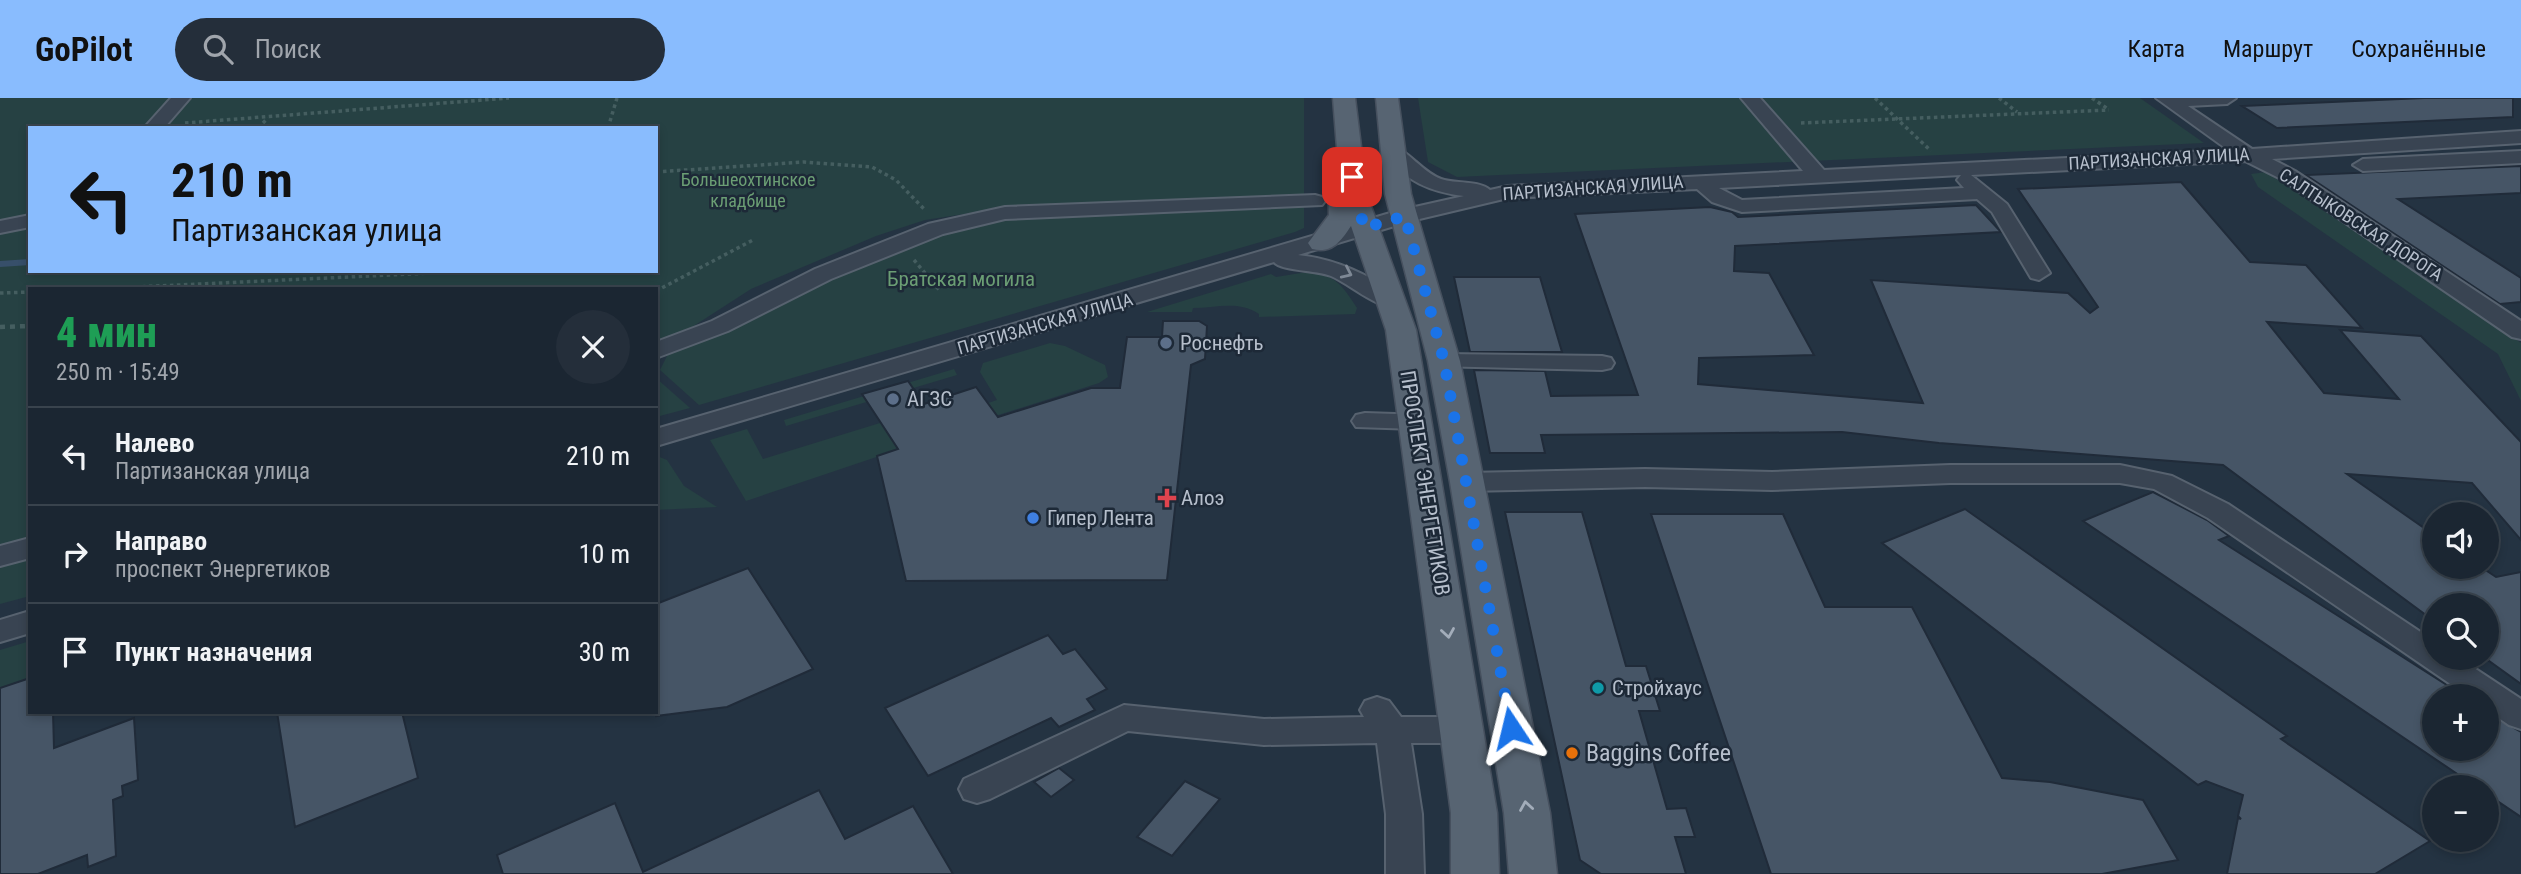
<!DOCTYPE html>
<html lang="ru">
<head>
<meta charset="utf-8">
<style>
  :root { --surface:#1b2632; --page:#242e3a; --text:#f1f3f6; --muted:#a0a5ac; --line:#39434d; --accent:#89bcfe }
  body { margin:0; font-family:"Roboto Condensed",sans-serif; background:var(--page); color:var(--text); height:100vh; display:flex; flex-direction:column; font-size:26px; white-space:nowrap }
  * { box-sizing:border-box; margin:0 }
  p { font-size:23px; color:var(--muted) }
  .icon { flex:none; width:38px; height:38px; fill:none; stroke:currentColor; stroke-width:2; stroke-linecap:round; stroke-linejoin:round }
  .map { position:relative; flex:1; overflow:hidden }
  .sheet { position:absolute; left:28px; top:189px; width:630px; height:427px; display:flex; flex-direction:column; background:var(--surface); border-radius:0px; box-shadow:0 4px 10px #0003,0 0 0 2px var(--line) }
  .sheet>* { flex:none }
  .hud { position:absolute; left:28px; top:28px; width:630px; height:147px; border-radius:0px; box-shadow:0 4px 10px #0003,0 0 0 2px var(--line); background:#89bcfe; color:#111; overflow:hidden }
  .fabs { position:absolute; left:2422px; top:404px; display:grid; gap:14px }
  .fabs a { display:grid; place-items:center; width:77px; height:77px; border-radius:50%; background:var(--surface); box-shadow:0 4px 10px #0003,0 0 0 2px var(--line); font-size:35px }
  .pin { position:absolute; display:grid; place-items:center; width:60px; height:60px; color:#fff; margin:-30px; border-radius:14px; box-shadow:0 4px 10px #0006 }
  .me { position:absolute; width:77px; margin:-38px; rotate:350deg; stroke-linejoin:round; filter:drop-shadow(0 0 5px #0008) }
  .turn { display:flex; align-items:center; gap:24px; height:147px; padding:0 28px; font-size:32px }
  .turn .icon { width:91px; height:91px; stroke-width:2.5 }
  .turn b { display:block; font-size:49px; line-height:60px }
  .round { display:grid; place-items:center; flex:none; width:74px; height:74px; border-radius:37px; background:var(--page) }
  .head { display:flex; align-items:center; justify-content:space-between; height:119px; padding:0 28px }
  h1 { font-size:42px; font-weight:800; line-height:52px; color:#1e9e55 }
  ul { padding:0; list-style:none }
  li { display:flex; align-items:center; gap:21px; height:98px; padding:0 28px; border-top:2px solid var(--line) }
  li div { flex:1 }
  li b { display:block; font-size:26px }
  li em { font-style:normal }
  header { display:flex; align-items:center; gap:42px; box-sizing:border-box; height:98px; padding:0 35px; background:var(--accent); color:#111 }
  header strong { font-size:33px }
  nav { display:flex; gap:38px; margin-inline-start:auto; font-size:24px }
  .search { width:490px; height:63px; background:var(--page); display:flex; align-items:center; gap:18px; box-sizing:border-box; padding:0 24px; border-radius:38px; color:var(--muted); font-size:26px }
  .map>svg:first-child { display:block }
  .green { fill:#264143; fill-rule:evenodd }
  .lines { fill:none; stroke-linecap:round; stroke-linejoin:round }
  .stream { stroke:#374f6a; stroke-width:6 }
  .building { fill:#465566; stroke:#202b39; stroke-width:2 }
  .minor-casing { stroke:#57626f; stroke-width:4 }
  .major-casing { stroke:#46505e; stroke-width:3 }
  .path-far1 { stroke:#455e60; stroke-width:3.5; stroke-dasharray:3.5 3.5; stroke-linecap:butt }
  .path { stroke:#455e60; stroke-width:4.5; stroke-dasharray:5 5; stroke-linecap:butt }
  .minor { fill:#394452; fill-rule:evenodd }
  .major { fill:#576472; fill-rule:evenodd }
  .oneway { stroke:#7e8895 }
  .oneway2 { stroke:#a3adba }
  .route { stroke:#1a73e8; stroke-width:12; stroke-dasharray:0 21.6 }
  .service-dot { fill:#5c6f8a; stroke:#1d2937; stroke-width:2.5 }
  .health-dot { fill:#e0444e; stroke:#1d2937; stroke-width:2.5 }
  .shop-dot { fill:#3f7fe0; stroke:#1d2937; stroke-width:2.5 }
  .culture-dot { fill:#0f9aa8; stroke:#1d2937; stroke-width:2.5 }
  .food-dot { fill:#e8710a; stroke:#1d2937; stroke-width:2.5 }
  .labels { text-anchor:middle; stroke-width:5; stroke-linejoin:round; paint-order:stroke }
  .far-street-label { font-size:18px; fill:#b6bfcc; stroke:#1d2937 }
  .far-park-label { font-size:18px; fill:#6b9e74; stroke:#1d2937 }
  .park-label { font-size:21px; fill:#6b9e74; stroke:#1d2937 }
  .poi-label { font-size:21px; fill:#b6bfcc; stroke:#1d2937; text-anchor:start }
  .street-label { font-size:21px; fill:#b6bfcc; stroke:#1d2937 }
  .near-poi-label { font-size:24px; fill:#b6bfcc; stroke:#1d2937; text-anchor:start }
</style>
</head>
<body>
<header>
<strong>GoPilot</strong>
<div class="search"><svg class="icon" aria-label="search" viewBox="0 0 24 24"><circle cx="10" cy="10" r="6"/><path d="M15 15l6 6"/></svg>Поиск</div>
<nav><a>Карта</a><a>Маршрут</a><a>Сохранённые</a></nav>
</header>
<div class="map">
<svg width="2521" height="776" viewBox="0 0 2521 776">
  <rect width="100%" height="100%" fill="#243342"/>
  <g class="green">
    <path d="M0,0h1304v99l-294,10 -85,13 -49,16 -125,53 -93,60 -2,4v-64h-626v307l-30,8zM30,30h626v143h-626z"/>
    <path d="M1418,0h722l64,45 -747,34 -29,-15z"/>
    <path d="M2266,74l255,171v58l-23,-47 -240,-167 -7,-13z"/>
    <path d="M1304,107v23l-9,4 -596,173 -39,-35 10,-20 269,-116 68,-16z"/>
    <path d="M1307,174c28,2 36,14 50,36l-2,6 -96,3v-3c-20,-14 -44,-6 -66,-6l-1,4h-45l124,-38 5,3z"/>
    <path d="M1050,245l15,3 40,19 3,12 -9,6 -157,50 -1,-14 56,-19 -17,-28 3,-9z"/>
    <path d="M954,271l3,6 -171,51 -2,-6z"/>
    <path d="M656,280l34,30 -34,9z"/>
    <path d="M919,313l17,26 -190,64 -36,-61 37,-11 16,30z"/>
    <path d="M657,358l10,4 17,26 33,21 -61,3z"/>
    <path d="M30,543v37l-30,10v-38z"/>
  </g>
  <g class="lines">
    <path class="stream" d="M0,166l30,-2"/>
  </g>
  <g class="building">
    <path d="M2424,0h89v19l-236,11 -35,-22z"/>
    <path d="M2521,68v27l-123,6 123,79v24l-21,2 -194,-129z"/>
    <path d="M2181,84l69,80 56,3 56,63 -95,-6 57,71 75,6 -59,-69 81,6 100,106v98l-49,-57 -125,-9 87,61v32h47l15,10 25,-5v112l-36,-26 2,-52h-53v15l-211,-156 -284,-22 -97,-11 -301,3 4,18h-55l-16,-83 71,1 6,25 87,-1 -63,-181 135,-7 22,5 6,5 238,-12 25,27 -266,14 -1,25 35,2 45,82 -115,3 -1,26 225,19 -52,-123 197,13 22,20 8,-6 -80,-118z"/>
    <path d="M1454,179h86l22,75h-92z"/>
    <path d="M1163,223h36l8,5 -2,33 -14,6 -24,215 -261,1 -29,-125 21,-7 -36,-55 46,-13 16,23 52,-17 22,30 93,-29h29l7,-51h35z"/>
    <path d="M2153,394l54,28 22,16 -10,4 245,156h-30v53h53v-36l34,19v85l-34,-23v-6h-9l-395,-267z"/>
    <path d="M1965,411l322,227 -6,3 149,102 -55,33h-148l11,-56 3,1 -3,-3 5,-21 -37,-14 -8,4 -316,-242z"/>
    <path d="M1505,414h77l44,154h20l14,45h-21l28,98 19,-1 9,29h-20l11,37h-85l-21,-14z"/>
    <path d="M1651,416h132l42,93h87l90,171 48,4 93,18 35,60 -76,14h-331z"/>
    <path d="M748,470l65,101 -86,38 -71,9v-112z"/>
    <path d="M1048,537l15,19 12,-5 32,40 -20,10 8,11 -36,17 -8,-9 -123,58 -43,-68z"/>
    <path d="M30,580v34h23l1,36 80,-30 4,62 -16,6 1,10 -10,4 3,56 -28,11 -1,-12 -49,19h-38v-186z"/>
    <path d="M277,614h125l16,66 -123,49z"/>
    <path d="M1059,670l15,12 -23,17 -17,-15z"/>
    <path d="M1185,683l35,18 -48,57 -35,-19z"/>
    <path d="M819,692l26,49 68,-33 40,68h-450l-6,-19 118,-52 28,69z"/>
  </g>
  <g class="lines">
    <defs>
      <g id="minor">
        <path d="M171,0h19l-26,30h-20z"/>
        <path d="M1741,0h19l64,72 404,-20 -72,-52h80l-9,6 -39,2 64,43 269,-18v12l-249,16 23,12 226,150v18l-9,-2 -231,-158 -36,-18 -274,14 36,29 43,69 -11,7 -8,-2 -39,-66 -15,-13 -235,13 -30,-10 -15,-13 -189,9 -97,23 -113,34c39,4 70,20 102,41l4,5 -4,5c-22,5 -48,-21 -69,-30 -14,-6 -50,-5 -57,-14l-618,184v-17l741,-218 67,-15c-33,-4 -60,-15 -80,-43l10,-6c15,4 28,25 47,32 14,5 38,1 49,11l18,-4 295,-15zM1961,77l-4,5 7,8 -222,12 -23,-12z"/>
        <path d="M2521,53v12l-158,8 -10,-6 10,-6z"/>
        <path d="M1315,97l7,2 3,4 -3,4 -317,14 -62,15 -112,45 -103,52 -72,27v-16l56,-21 103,-52 113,-45 77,-17z"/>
        <path d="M30,117v12l-30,6v-12z"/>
        <path d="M1444,256l158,2 9,2 3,5 -3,5 -9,2 -167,-4 -3,-5 3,-5z"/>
        <path d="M1365,315l60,2 4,6 -4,6 -9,2 -60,-2 -4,-6 4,-6z"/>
        <path d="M1950,367h170l52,11 56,28 206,137v17h25l62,41v30l-12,-4 -22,-15v-14h-19l-260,-178 -54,-29 -34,-6h-170l-178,7 -127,-3 -178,4 -10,-3 -4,-6 4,-6 10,-3 178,-4 127,3z"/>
        <path d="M30,440v20l-30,8v-20z"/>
        <path d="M30,513v22l-30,9v-22z"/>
        <path d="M1377,599l12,4 12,16h62l12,4 5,9 -5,9 -12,4h-52l11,71 2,60h-38v-60l-9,-71 -113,2 -136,-14 -138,68 -13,4 -13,-4 -5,-10 5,-10 160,-74 140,14 100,-2 -4,-7 5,-9z"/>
      </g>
      <g id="major">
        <path d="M1333,0h22l12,97 49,135 81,483 2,61h-48v-61l-65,-483 -35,-104c-10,15 -19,28 -39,23l-4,-6 21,-28 -1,-35 11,-7z"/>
        <path d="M1376,0h22l13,96 49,167 24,121 66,331 7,61h-48l-5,-61 -54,-331 -22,-121 -43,-167z"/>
      </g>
    </defs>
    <use href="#minor" class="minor-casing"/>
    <use href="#major" class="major-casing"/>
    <g class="path-far1">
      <path d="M1875,0l56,53"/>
      <path d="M1999,0l18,14"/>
      <path d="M2092,0l16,11"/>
      <path d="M185,25l324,-25"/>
      <path d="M1801,25l308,-13"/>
      <path d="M258,30l10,-10"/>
      <path d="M608,30l9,-30"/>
      <path d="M656,74l148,-10 68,5 24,13 29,30"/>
      <path d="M914,162l27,32"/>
      <path d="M93,191l382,-18"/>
      <path d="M656,193l97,-51"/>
      <path d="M0,195l30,-1"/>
    </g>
    <path class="path" d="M0,229l30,-1"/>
    <use href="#minor" class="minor"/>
    <use href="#major" class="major"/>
  </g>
  <defs><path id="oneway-chevron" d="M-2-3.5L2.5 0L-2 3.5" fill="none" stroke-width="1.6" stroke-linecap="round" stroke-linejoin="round" transform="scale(1.75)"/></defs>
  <use class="oneway" href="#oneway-chevron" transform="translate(1347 175) rotate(25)"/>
  <g class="oneway2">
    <use href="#oneway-chevron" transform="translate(1448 535) rotate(81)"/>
    <use href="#oneway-chevron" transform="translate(1526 708) rotate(-99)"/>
  </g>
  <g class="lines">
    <path class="route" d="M1352,79l12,51 41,-12 39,145 67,367"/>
  </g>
  <g class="service-dot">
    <circle cx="1166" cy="245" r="7"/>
    <circle cx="893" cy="301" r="7"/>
  </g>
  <path class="health-dot" d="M1163.5 389.5h7v7h7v7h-7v7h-7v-7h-7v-7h7z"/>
  <circle class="shop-dot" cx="1033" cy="420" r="7"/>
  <circle class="culture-dot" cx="1598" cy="590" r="7"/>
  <circle class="food-dot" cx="1572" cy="655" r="7"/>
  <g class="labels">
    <g class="far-street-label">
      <text transform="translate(2159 61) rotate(-3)" y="6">ПАРТИЗАНСКАЯ УЛИЦА</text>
      <text transform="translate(1593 90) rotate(-4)" y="6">ПАРТИЗАНСКАЯ УЛИЦА</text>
      <text transform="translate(2361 127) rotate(33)" y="6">САЛТЫКОВСКАЯ ДОРОГА</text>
      <text transform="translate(1045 226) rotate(-16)" y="6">ПАРТИЗАНСКАЯ УЛИЦА</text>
    </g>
    <g class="far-park-label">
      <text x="748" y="88">Большеохтинское<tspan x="748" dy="21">кладбище</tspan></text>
    </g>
    <g class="park-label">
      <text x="961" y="188">Братская могила</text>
    </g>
    <g class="poi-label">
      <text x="1180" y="252">Роснефть</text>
      <text x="907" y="308">АГЗС</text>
      <text x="1181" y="407">Алоэ</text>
      <text x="1047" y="427">Гипер Лента</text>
      <text x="1612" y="597">Стройхаус</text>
    </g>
    <g class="street-label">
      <text transform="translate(1425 385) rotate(81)" y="7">ПРОСПЕКТ ЭНЕРГЕТИКОВ</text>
    </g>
    <g class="near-poi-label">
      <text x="1586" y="663">Baggins Coffee</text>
    </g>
  </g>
</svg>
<div class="fabs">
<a><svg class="icon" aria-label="sound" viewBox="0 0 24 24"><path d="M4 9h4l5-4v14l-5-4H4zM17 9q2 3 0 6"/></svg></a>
<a><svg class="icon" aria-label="search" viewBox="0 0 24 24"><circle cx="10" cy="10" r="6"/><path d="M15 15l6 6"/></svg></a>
<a>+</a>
<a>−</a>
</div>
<div class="pin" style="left:1352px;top:79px;background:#d93025"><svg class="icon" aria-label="arrive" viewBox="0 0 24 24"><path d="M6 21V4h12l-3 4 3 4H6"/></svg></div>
<svg class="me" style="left:1511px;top:630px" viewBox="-20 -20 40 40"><path d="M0-17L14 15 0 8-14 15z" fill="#1a73e8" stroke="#fff" stroke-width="4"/></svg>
<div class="hud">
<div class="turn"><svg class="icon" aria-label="left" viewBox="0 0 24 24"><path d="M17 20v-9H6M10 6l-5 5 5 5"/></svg><div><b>210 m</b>Партизанская улица</div></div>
</div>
<section class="sheet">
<div class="head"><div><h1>4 мин</h1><p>250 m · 15:49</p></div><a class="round"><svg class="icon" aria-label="close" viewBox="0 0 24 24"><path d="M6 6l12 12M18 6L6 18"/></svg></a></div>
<ul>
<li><svg class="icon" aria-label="left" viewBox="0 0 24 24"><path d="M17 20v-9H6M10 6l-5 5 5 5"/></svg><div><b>Налево</b><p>Партизанская улица</p></div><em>210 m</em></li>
<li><svg class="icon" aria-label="right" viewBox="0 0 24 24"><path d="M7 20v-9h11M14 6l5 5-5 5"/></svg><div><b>Направо</b><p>проспект Энергетиков</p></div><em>10 m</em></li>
<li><svg class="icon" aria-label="arrive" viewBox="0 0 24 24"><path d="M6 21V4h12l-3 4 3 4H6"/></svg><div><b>Пункт назначения</b></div><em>30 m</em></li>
</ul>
</section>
</div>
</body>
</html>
